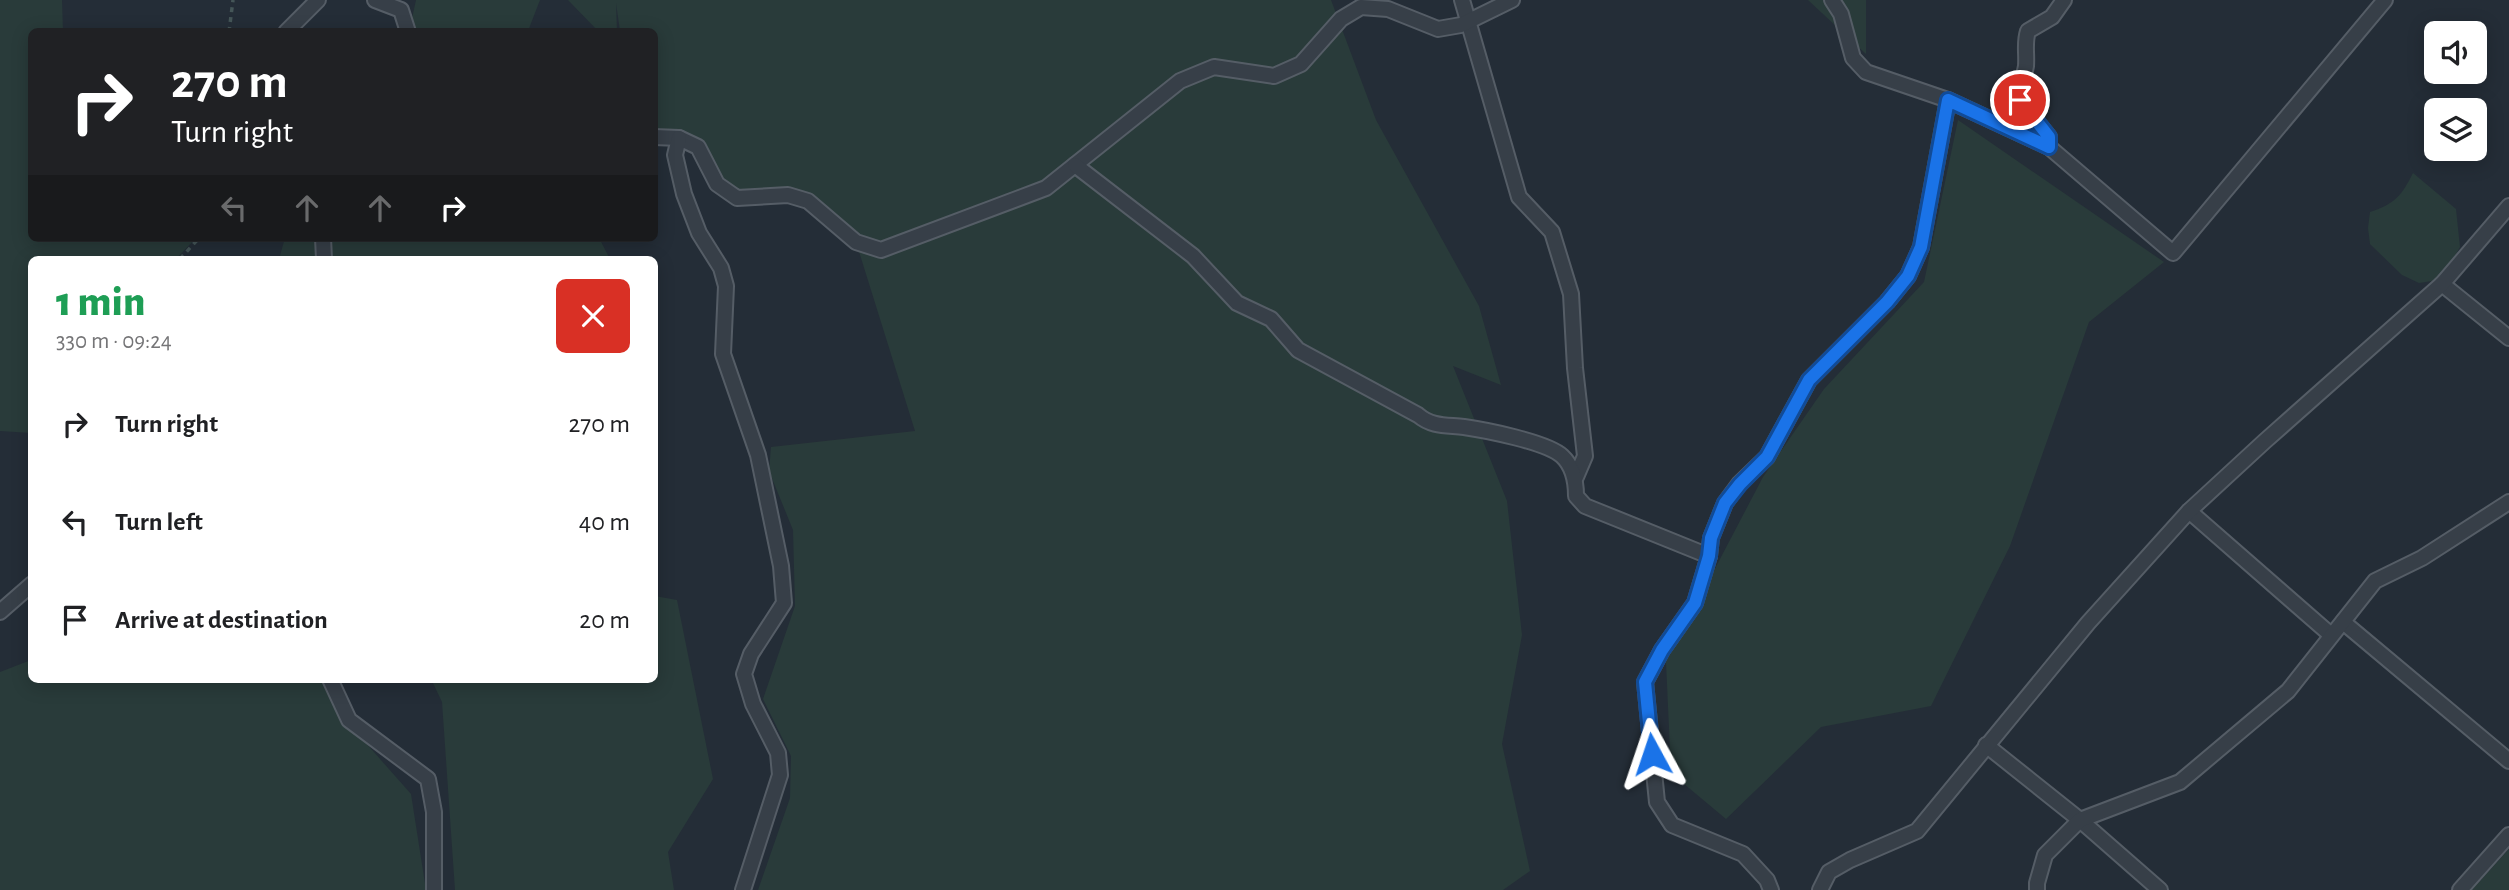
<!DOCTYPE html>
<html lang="en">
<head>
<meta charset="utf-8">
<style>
  :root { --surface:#fff; --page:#f2f2f2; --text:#202124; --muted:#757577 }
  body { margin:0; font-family:"Alegreya Sans",sans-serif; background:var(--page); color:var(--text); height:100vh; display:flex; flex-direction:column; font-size:26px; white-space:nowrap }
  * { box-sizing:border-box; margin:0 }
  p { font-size:23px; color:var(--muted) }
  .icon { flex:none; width:38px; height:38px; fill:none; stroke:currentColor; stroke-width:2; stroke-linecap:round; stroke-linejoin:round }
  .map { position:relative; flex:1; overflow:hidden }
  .details { position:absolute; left:28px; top:256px; width:630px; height:427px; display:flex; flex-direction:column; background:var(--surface); border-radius:10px; box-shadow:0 4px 18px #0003 }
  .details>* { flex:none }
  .hud { position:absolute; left:28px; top:28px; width:630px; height:214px; border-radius:10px; box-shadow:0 4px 18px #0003; background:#202124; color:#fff; overflow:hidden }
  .tools { position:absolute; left:2424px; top:21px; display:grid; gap:14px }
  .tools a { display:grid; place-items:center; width:63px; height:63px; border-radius:10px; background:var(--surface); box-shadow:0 4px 18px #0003; font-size:35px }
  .pin { position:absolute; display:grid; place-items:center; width:60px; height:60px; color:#fff; margin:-30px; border:4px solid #fff; border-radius:50%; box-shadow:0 2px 7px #0007 }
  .me { position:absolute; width:77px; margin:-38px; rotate:355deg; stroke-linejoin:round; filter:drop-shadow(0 0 5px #0008) }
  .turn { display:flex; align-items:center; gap:24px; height:147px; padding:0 28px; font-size:32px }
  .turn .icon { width:91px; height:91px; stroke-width:2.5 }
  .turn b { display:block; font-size:49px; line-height:60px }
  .lanes { display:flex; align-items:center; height:66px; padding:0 28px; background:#0003; justify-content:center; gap:35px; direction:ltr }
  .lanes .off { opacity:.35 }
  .round { display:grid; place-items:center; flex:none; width:74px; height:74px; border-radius:10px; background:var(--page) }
  .headline { display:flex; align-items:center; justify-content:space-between; height:119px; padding:0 28px }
  h1 { font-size:42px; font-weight:800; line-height:52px; color:#1e9e55 }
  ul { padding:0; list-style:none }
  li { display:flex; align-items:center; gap:21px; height:98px; padding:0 28px }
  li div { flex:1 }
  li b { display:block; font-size:26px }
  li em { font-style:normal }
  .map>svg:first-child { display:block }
  .green { fill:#293b3a }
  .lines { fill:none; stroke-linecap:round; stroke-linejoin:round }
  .minor-casing { stroke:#555d66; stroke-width:18 }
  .path { stroke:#455658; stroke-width:3.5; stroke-dasharray:5 5; stroke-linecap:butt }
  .minor { stroke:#373f48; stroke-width:14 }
  .route-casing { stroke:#114b97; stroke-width:18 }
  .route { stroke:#1a73e8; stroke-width:12 }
</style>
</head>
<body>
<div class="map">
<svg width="2509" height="890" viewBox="0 0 2509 890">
  <rect width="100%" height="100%" fill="#242d37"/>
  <g class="green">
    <path d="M0,0h62l1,31 -31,1v206h164l-20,21h-144l-1,174 -31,-2z"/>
    <path d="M416,0h124l-12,31 -119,1z"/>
    <path d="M568,0h763l45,120 103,186 22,79 -48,-19 54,135 15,134 -20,109 28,127 -27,19h-745l32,-92 1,-42 -28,-57 32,-93 -2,-76 -24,-59 2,-24 144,-16 -59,-189 -48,-41 -63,-4 -19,-16 -28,-34 -43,-7 -1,-108 -34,-1 -4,-28 1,28h-19z"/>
    <path d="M1808,0h58v54z"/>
    <path d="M1958,120l206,142 -75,60 -79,224 -79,160 -110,21 -95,92 -55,-46 -5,-111 97,-185 61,-88 100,-107z"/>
    <path d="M2413,173l43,36 4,38 -15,26 -13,8 -13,2 -17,-8 -32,-31 -2,-16 2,-16c25,-8 32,-17 43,-39z"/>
    <path d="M285,238h314l11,21h-331z"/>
    <path d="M655,596l22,4 36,179 -45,73 6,38h-219l-13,-188 -11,-23h223z"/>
    <path d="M31,660l1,19h294l8,28 77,87 15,96h-426v-218z"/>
    <path d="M2509,849v41h-37z"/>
  </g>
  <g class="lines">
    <defs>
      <g id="minor">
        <path d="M375,0l26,10 7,22"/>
        <path d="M1462,0l57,197 33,35 19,62 4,74 10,88 -9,21"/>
        <path d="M1832,0l9,14 12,44 13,14 82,28 101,47 124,106 212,-253"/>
        <path d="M286,32l32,-32"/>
        <path d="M654,137l25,1 19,9 19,37 20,14 51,-3 20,6 48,41 25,8 165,-62 134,-107 34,-14 60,9 27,-12 40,-45 20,-12 27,2 50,20 23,-4 51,-25"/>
        <path d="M679,138l-4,17 9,39 15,39 22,35 5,18 -3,68 35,101 23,111 3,37 -33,51 -7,20 9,30 25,49 2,22 -37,115"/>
        <path d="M2049,147v-10l-30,-37c1,-12 5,-23 7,-34 1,-13 -2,-23 2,-35l24,-14 12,-17"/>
        <path d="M1075,165l118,91 44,47 34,16 27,31 120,65c14,12 28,10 46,12 21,3 83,15 98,29 12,11 14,26 14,40l9,10 124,50"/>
        <path d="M323,238l1,21"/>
        <path d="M2442,284l67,54"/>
        <path d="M2189,511l142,124"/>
        <path d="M0,612l32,-28"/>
        <path d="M2343,622l166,139"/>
        <path d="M330,679l19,41 79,59 6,33v78"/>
        <path d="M1986,745l94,75 80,70"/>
        <path d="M1771,890l-4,-10 -24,-26 -71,-29 -15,-23 -12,-120 17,-32 33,-47 14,-47 2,-18 14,-35 14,-19 28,-27 42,-77 78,-78 21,-26 13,-29 27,-147"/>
        <path d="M1820,890l9,-18 21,-12 67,-29 171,-208 101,-112 76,-70 177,-157 67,-78"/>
        <path d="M2037,890v-7l8,-28 35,-35 100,-38 108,-91 87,-110 47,-23 87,-56"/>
        <path d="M2460,890l49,-55"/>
      </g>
    </defs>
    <use href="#minor" class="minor-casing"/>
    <g class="path">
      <path d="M229,32l4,-32"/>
      <path d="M180,259l19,-21"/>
    </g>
    <use href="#minor" class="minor"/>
  </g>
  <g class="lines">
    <defs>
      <path id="route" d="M1652,754l-7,-72 17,-32 33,-47 14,-47 2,-18 14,-35 15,-19 27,-27 42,-77 78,-78 21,-26 13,-29 27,-147 101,47v-10l-29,-37"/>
    </defs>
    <use href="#route" class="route-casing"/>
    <use href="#route" class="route"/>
  </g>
</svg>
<div class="tools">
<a><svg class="icon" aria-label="sound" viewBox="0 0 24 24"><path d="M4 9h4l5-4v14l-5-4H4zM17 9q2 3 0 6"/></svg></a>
<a><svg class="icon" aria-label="layers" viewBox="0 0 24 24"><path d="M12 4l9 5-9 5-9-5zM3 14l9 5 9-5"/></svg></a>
</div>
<div class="pin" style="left:2020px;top:100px;background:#d93025"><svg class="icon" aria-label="arrive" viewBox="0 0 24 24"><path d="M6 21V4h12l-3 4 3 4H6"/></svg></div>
<svg class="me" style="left:1652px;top:754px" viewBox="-20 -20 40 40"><path d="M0-17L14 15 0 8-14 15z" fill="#1a73e8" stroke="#fff" stroke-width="4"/></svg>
<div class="hud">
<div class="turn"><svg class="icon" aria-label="right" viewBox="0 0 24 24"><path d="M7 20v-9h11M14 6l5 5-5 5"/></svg><div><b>270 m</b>Turn right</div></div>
<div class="lanes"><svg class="icon off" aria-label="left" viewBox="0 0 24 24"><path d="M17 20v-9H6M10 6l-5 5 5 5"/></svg><svg class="icon off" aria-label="ahead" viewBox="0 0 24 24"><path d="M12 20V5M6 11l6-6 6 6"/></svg><svg class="icon off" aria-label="ahead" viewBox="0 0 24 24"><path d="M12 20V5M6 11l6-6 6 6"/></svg><svg class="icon" aria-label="right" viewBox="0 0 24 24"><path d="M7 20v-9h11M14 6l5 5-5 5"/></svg></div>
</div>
<section class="details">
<div class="headline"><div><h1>1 min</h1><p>330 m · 09:24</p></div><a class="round" style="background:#d93025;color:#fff"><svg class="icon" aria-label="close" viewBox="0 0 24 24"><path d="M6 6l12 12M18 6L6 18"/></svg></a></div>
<ul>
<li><svg class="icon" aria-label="right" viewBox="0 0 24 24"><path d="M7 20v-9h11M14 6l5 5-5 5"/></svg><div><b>Turn right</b></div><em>270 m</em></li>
<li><svg class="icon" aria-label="left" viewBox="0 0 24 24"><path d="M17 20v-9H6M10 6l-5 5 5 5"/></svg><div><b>Turn left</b></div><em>40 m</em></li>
<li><svg class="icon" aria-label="arrive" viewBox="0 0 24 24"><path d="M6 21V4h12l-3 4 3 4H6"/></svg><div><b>Arrive at destination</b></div><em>20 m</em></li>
</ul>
</section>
</div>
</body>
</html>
